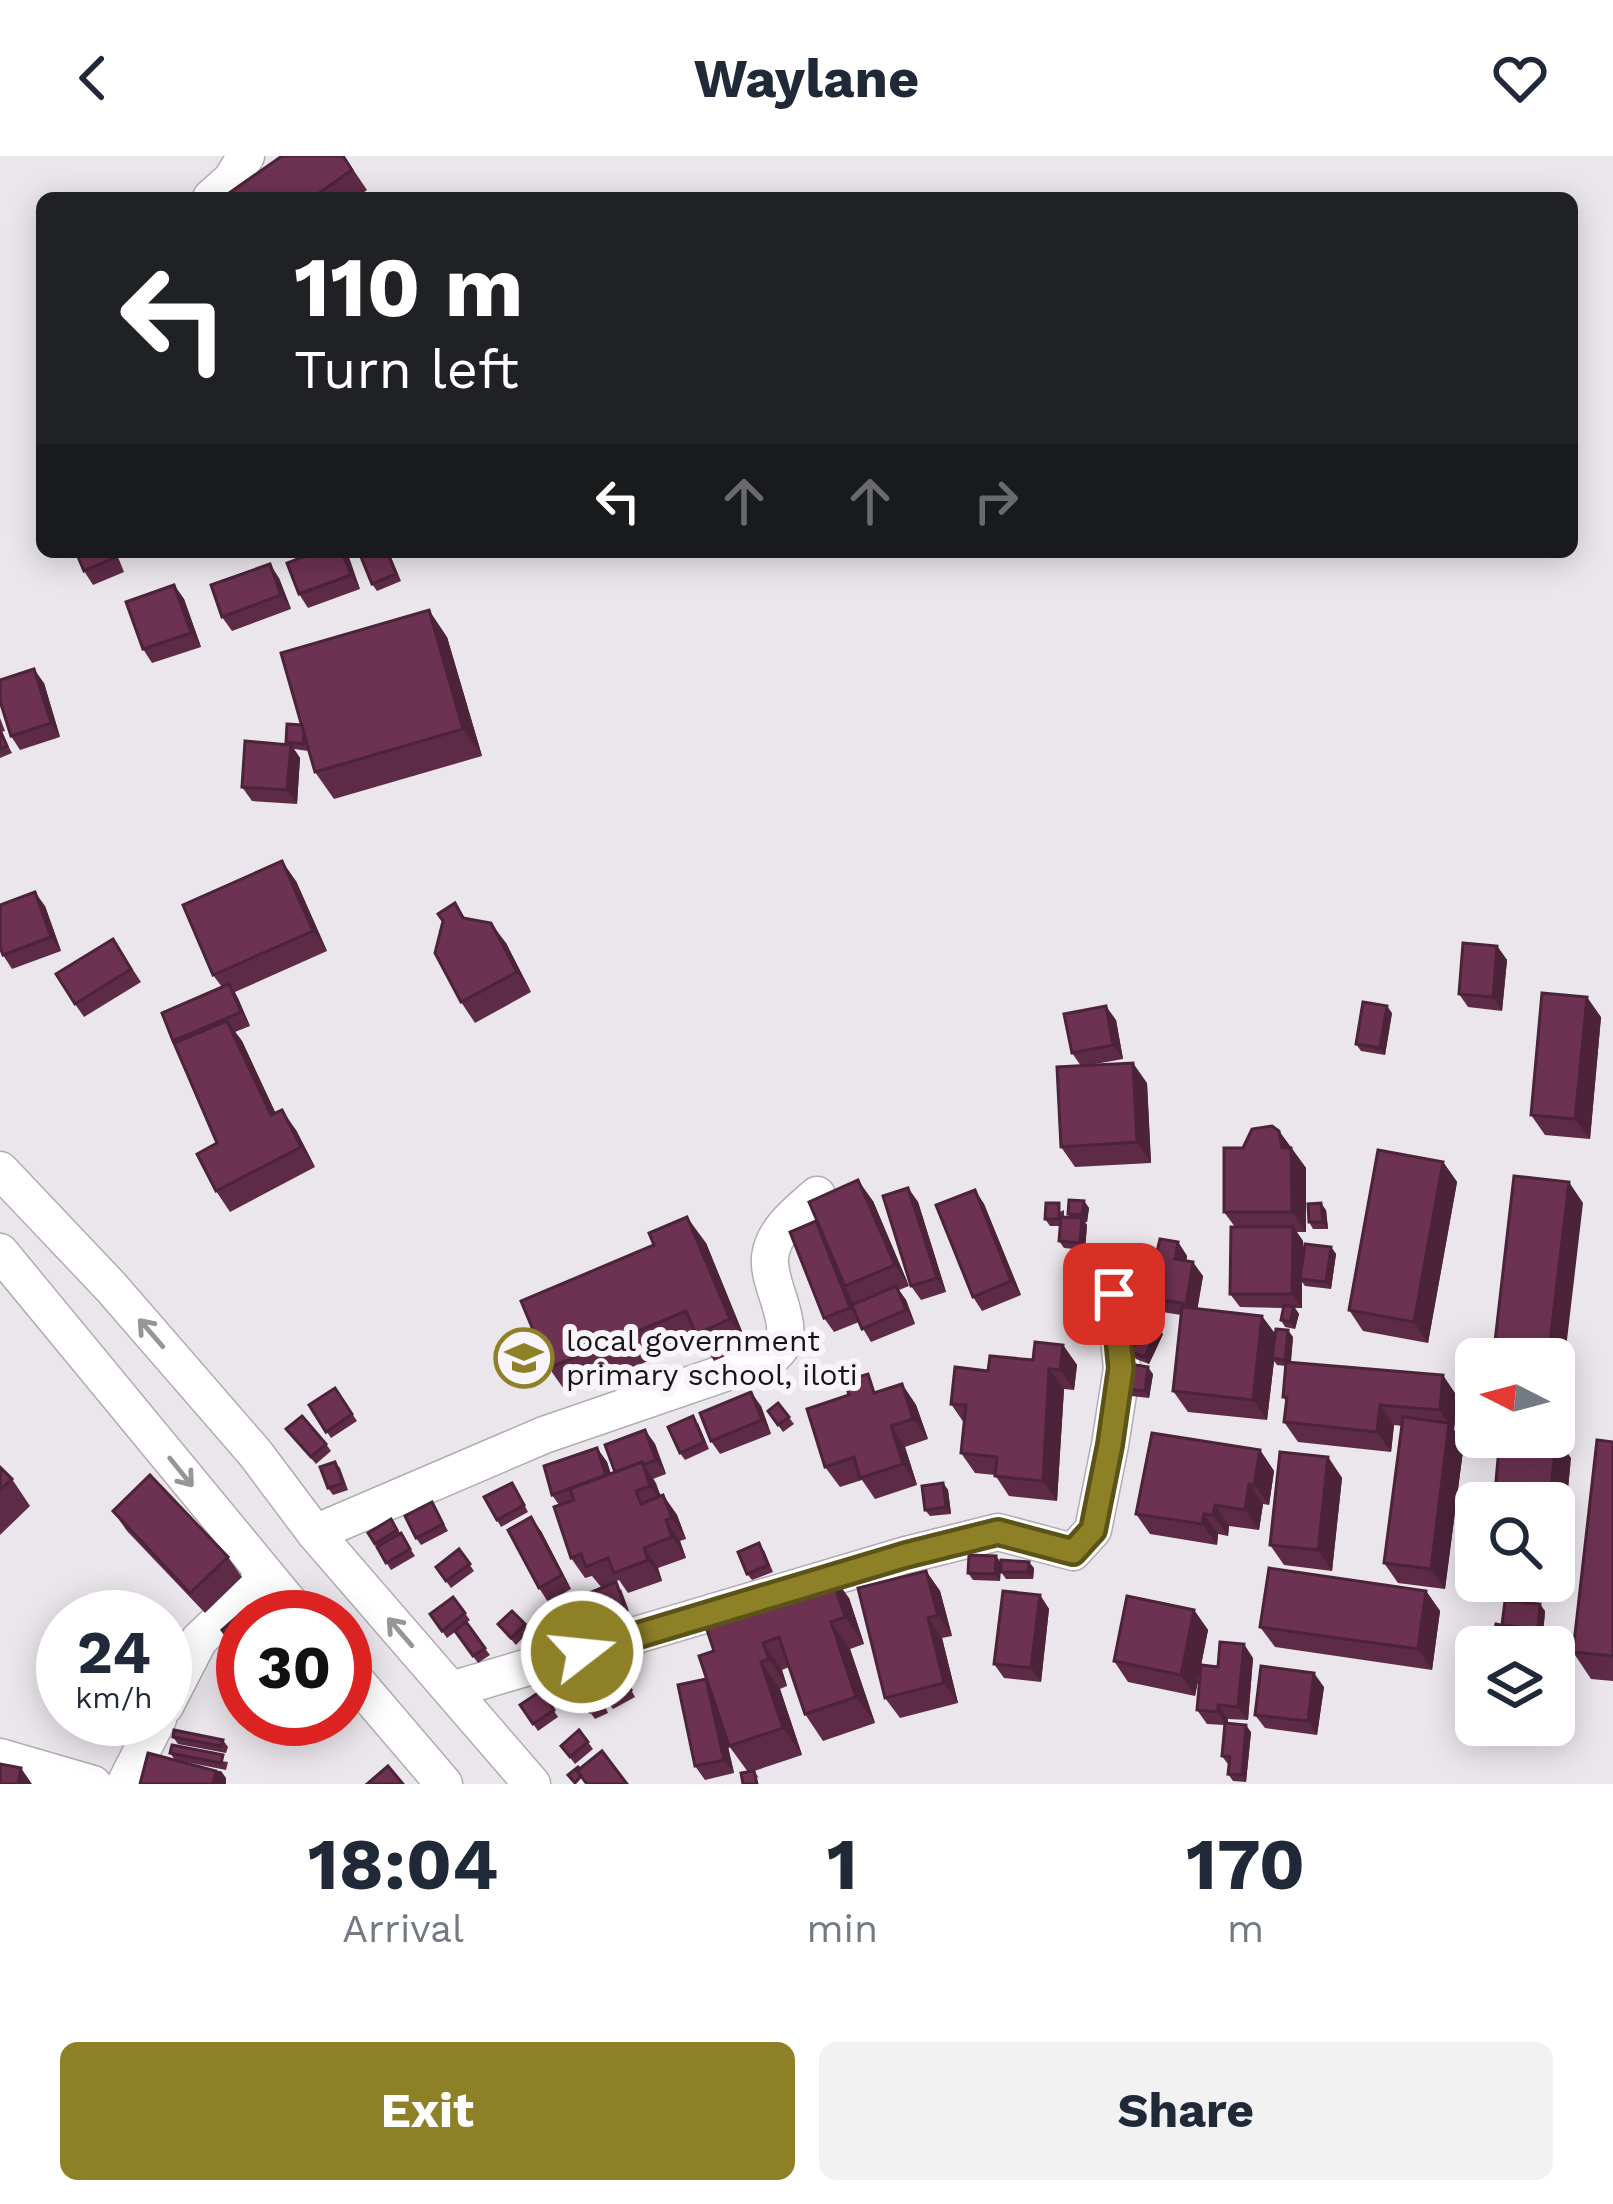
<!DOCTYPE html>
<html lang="en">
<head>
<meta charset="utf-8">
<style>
  :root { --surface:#fff; --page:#f2f2f3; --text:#1f2937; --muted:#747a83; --accent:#8e8027 }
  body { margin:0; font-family:"Work Sans",sans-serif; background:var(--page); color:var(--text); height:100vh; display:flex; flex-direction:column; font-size:45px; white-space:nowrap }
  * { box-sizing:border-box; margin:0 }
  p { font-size:39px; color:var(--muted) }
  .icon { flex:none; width:66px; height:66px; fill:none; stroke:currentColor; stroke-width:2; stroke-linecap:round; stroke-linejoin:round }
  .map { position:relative; height:1628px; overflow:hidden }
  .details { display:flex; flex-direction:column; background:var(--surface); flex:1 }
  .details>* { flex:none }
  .guide { position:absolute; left:36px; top:36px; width:1542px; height:366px; border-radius:18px; box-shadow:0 6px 30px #0003; background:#202124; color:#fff; overflow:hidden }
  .needle { width:78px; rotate:276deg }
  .buttons { position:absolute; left:1455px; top:1182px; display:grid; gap:24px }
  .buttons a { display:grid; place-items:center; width:120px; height:120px; border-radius:18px; background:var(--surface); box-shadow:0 6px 30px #0003; font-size:60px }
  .speed { position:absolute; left:36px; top:1434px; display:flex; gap:24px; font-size:60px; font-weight:700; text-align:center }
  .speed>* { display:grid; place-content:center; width:156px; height:156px; border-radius:50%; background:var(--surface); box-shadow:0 6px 30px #0003; line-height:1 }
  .speed small { font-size:30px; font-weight:400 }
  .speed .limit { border:18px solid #d22; background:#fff; color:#111 }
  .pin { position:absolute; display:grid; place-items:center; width:102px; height:102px; color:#fff; margin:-51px; border-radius:24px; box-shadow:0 6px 18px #0006 }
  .me { position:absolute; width:132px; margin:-66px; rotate:74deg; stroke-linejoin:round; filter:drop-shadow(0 0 9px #0008) }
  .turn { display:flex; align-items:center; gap:42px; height:252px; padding:0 60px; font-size:54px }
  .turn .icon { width:156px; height:156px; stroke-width:2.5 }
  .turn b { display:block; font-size:84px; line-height:102px }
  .lanes { display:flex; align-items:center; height:114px; padding:0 60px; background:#0003; justify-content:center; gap:60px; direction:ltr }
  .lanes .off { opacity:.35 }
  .eta { display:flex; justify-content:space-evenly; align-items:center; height:204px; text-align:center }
  .eta b { font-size:72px; font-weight:700; line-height:84px }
  .action { display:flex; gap:24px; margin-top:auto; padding:24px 60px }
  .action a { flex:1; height:138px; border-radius:18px; background:var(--accent); color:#fff; font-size:48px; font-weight:700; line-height:138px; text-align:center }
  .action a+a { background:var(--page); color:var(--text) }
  header { display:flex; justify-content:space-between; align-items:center; height:156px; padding:0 60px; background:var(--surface); font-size:54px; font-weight:700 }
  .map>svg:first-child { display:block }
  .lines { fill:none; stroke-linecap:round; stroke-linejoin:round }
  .minor-casing { stroke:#b1acb2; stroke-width:39 }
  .minor { stroke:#fff; stroke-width:36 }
  .wall { fill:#5e2b47 }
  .shaded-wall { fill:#4c2339 }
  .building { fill:#6d3252; stroke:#4c2339; stroke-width:3 }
  .oneway { stroke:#969597 }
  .route-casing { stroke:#5c5319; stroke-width:30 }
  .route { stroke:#8e8027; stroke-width:21 }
  .labels { text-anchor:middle; stroke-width:12; stroke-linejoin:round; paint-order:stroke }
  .poi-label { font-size:30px; fill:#161417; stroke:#f9f3fa; text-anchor:start }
</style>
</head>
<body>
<header><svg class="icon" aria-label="back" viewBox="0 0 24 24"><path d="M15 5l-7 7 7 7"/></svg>Waylane<svg class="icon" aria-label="heart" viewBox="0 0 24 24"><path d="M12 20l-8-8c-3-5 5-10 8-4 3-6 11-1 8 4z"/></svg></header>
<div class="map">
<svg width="1613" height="1628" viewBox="0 0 1613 1628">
  <rect width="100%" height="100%" fill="#ebe6ec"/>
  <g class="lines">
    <defs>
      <g id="minor">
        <path d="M211,42l20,-18 15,-24"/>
        <path d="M0,1014l111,117 144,166 60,80 217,251"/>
        <path d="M0,1096l301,365"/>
        <path d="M315,1377l229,-98 227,-78c34,-24 -4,-67 -1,-100 3,-27 29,-46 47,-62"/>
        <path d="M345,1512l99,116"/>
        <path d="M451,1534l455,-135 92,-23 75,20 20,-22 17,-85 12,-77 -8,-74"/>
        <path d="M165,1550l34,-66 67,-64"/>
        <path d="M0,1601l93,27"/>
        <path d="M125,1628l33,-65"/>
      </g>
    </defs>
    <use href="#minor" class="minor-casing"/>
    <use href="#minor" class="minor"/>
  </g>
  <g class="wall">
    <path d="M344,0l23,34 -11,8h-134z"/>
    <path d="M76,396h40l8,20 -31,13 -9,-14z"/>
    <path d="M316,396h29l15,37 -52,19 -9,-14z"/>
    <path d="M389,396l12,29 -24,10 -5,-7z"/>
    <path d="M279,422l12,31 -59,22 -10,-14z"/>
    <path d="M174,429l10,14 17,48 -49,16 -9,-14z"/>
    <path d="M447,481l35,119 -148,43 -19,-27 -7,-25v4l-14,-2 6,9 -3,46 -45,-3 -10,-14 45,-43 -1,-2 16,-17z"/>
    <path d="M44,527l16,54 -40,13 -9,-14z"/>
    <path d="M0,562l5,13 -4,1 11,21 -12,5z"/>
    <path d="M296,725l31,70 -92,41 15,34 -15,6 7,9 33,72 21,17 19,37 -85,45 -14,-21 1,-48 -55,-130 60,-26 -9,-12z"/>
    <path d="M455,747l10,15 41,25 25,49 -56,31 -14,-21z"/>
    <path d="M45,750l16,45 -49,18 -9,-14z"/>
    <path d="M113,783l28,43 -57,35 -9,-13z"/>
    <path d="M1497,790l10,14 -5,51 -34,-4 -9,-13z"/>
    <path d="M1392,857l-7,42 -24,-4 -5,-7z"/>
    <path d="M1601,861l-11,122 -45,-4 -14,-20z"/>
    <path d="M1116,864l7,39 -33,6 57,18 4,80 -76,4 -14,-20 20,-81 -9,-13z"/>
    <path d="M1279,975l27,37v64h-9l6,9v18l28,-12 5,7 -5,35 -26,-3 -3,-4v26h-7l4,6 -4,15 -10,-2 -4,-7 2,-12 -43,-1 -10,-13 5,-67 -11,-15 19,-64z"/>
    <path d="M1443,1006l14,20 -29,161 -65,-12 -14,-21z"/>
    <path d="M908,1032l10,14 28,90 -25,8 -10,-14z"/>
    <path d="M975,1034l9,14 37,91 -39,16 -9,-14z"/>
    <path d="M873,1045l36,85 -10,4 7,10 9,24 -44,18 -12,-20 -25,10 -10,-14z"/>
    <path d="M1084,1045l5,7 -2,14h-2l2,3 -2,25 -21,-2 -5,-7 1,-15h-10l-5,-7 19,-9v7h6l-2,-3z"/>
    <path d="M1326,1054l2,19h-15l-4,-7z"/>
    <path d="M1178,1086l9,14 -1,5 17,15 -6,32 78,26 18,3 -2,26 166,33 -3,34 10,13 -19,146 -47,-6 -14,-20 18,-137 -8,-1 -3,27 -93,-10 -14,-20 2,-21 -3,-4 3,-31 -9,-1 -3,-4 -7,59 -79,-8 -15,-21 8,-76 -25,-4 -10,-14z"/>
    <path d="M706,1087l42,103 -34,15 -14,-22 -132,56 -19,-27z"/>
    <path d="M1163,1178l-14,30 -13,-5 -5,-7z"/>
    <path d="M1063,1189l14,20 -3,25 -10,-1 -7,112 -48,-5 -14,-21 -20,-2 -14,-20 3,-30 -13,-19z"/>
    <path d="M1153,1218l-4,24 -18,-2 -5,-7z"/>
    <path d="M902,1228l14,21 12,34 -23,8 12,38 -42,14 -13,-19 -22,7 -15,-20 55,-76z"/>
    <path d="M335,1232l22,33 -26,17 -22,-33z"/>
    <path d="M778,1247l16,21 -11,8 -15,-21z"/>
    <path d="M761,1250l10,28 -51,20 -9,-13z"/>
    <path d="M698,1267l11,26 -24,11 -5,-7z"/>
    <path d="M286,1273l40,15 5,7 -15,13z"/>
    <path d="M645,1274l10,14 11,30 -13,5 8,17 2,-1 14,20 9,24 -6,2 6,17 -28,10 4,13 -34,12 -9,-13 -18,7 -9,-11 -7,2 -14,-20 -12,-53 -7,-10 45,-47 10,14 4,12 4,-2z"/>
    <path d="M1613,1286v239l-22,-2 -18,-27z"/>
    <path d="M1260,1294l14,21 -5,34 -6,-1 -4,26 -30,-4 -1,10 -10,-2 -1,11 -67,-11 -14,-20z"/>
    <path d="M1328,1301l14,21 -10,93 -48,-6 -14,-20z"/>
    <path d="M1571,1302l-14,141 -55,-5 -10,-13h62z"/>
    <path d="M335,1306l5,6 8,22 -15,5 -5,-7z"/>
    <path d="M0,1311l12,12 18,27 -30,29z"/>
    <path d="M943,1327l5,7 3,24 -21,2 -5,-6z"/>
    <path d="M517,1334l11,22 -27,15 -4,-7z"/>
    <path d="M432,1346l16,29 -27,14 -5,-7z"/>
    <path d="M113,1355l115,46 14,20 -37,36 -78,-82z"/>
    <path d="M391,1363l24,37 -24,14 -23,-37z"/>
    <path d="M541,1375l30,58 -23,13 -9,-14z"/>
    <path d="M459,1393l15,22 -23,17 -15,-21z"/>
    <path d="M764,1394l9,22 -21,8 -5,-6z"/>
    <path d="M996,1400l5,7 -1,18 -27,-1 -5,-7z"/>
    <path d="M1034,1412l-1,11h-27l-5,-7z"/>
    <path d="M926,1415l14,20 12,45 -10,2 16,65 -58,15 -15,-20z"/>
    <path d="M621,1433l8,22 -26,11 -5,-7z"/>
    <path d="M1426,1435l14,20 -8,59 -157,-23 -15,-20z"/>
    <path d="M1040,1439l9,14 -8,73 -37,-4 -10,-14z"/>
    <path d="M453,1441l17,23 -4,3 24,32 -12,8 -23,-31 -8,6 -17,-24z"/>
    <path d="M849,1442l15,46 -14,5 25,74 -52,18 -18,-27 -16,-47 -7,3 5,16 -7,3 22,66 -48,16 5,7 -11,-6 -19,-26 -5,-16 10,43 -29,7 -10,-14 11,-87 -7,-23z"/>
    <path d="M582,1449l15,28 -17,9 -5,-6z"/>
    <path d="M1194,1454l14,20 -7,35 17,2 35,-9 -5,62 -20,-1v5l23,8 -5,50 -13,-1 -5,-7 1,-10 -2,-1 -5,-7 2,-31 -17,-1 -10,-14 4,-44 -6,30 -67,-14 -14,-21z"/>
    <path d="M1545,1455l-2,24h-6l9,12 -43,-21z"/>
    <path d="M498,1468h27l4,7 -13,14z"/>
    <path d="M616,1507l19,34 -22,12 -5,-7z"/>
    <path d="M597,1530l11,27 -13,6 -5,-7z"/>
    <path d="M1324,1531l-7,48 -52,-7 -10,-13z"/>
    <path d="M541,1535l17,26 -20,14 -18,-26z"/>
    <path d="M579,1574l14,19 -18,15 -14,-18z"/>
    <path d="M173,1581l50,3 5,7 -2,6 -48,-9z"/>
    <path d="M170,1597l58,9 -2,8 -50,-10 50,18v6l-51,-24z"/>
  </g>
  <g class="shaded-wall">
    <path d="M342,396h3l4,5 11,32 -9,-14z"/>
    <path d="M270,408l9,14 12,31 -10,-14z"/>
    <path d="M174,429l10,14 17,48 -10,-14z"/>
    <path d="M429,454l18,27 35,119 -19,-27z"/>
    <path d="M34,513l10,14 16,54 -9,-14z"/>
    <path d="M291,589l9,13 -3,46 -10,-14z"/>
    <path d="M282,705l14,20 31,70 -14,-20z"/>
    <path d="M35,736l10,14 16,45 -10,-14z"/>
    <path d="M491,767l15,20 25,49 -14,-20z"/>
    <path d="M1497,790l10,14 -5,51 -9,-14z"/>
    <path d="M229,828l9,14 12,28 -9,-14z"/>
    <path d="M1587,841l14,20 -11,122 -15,-20z"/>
    <path d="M1106,850l10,14 7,39 -10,-14z"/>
    <path d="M1387,850l5,7 -7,42 -5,-7z"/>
    <path d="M227,865l15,20 44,94 -15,-20z"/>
    <path d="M1133,907l14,20 4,80 -14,-21z"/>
    <path d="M282,954l14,20 19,37 -14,-20z"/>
    <path d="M1279,975l27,37v64l-14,-20z"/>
    <path d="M1443,1006l14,20 -29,161 -14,-21z"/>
    <path d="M858,1024l15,21 36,85 -14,-21z"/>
    <path d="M1569,1026l14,21 -23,197 -6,-8v-33h-6z"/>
    <path d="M908,1032l10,14 28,90 -9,-14z"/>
    <path d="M975,1034l9,14 37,91 -10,-14z"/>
    <path d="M1084,1045l5,7 -2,14 -5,-7z"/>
    <path d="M1321,1047l5,7 2,19 -5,-7z"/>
    <path d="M687,1061l19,26 42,103 -18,-27z"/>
    <path d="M1082,1062l5,7 -2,25 -5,-7z"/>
    <path d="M816,1065l9,14 35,86 -10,-13z"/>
    <path d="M1293,1071l10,14 -1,38h-2l2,3v26l-10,-14z"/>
    <path d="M1178,1086l9,14 -2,17 -10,-14z"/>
    <path d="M1331,1091l5,7 -5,35 -5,-7z"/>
    <path d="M1193,1106l10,14 -7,42 -10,-14z"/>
    <path d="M896,1130l10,14 9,24 -9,-14z"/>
    <path d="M1294,1151l5,7 -4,15 -5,-7z"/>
    <path d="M1262,1160l15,20 -5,22 2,3 -7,59 -14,-20z"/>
    <path d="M1158,1171l5,7 -14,30 -4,-7z"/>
    <path d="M1288,1174l5,7 -3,30 -5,-7z"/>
    <path d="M1063,1189l14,20 -3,25 -14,-20z"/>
    <path d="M1148,1211l5,7 -4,24 -4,-7z"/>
    <path d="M1049,1213l15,20 -7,112 -14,-20z"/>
    <path d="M1443,1219l14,21 -3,34 10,13 -19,146 -14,-20 18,-145 -9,-14z"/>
    <path d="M902,1228l14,21 12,34 -15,-20z"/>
    <path d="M751,1236l10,14 10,28 -9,-14z"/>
    <path d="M1380,1249l14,20 -3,27 -14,-20z"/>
    <path d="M891,1270l14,21 12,38 -14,-21z"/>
    <path d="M645,1274l10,14 11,30 -10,-14z"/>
    <path d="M1556,1281l15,21 -14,141 -12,-18h9v-78h-4z"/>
    <path d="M597,1292l10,14 9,29 -10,-14z"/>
    <path d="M1260,1294l14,21 -5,34 -15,-20z"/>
    <path d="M1328,1301l14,21 -10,93 -14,-21z"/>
    <path d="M642,1306l14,21 8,23 -14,-20z"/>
    <path d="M943,1327l5,7 3,24 -5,-7z"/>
    <path d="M1249,1328l14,20 -4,26 -14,-20z"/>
    <path d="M663,1339l14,20 9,24 -14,-21z"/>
    <path d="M1215,1349l14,21 -1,10 -15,-21z"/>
    <path d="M1204,1358l14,20 -1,11 -15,-21z"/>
    <path d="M531,1361l10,14 30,58 -9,-14z"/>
    <path d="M666,1364l14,21 6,17 -14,-21z"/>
    <path d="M644,1392l14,20 4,13 -14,-21z"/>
    <path d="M996,1400l5,7 -1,18 -5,-7z"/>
    <path d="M1029,1406l5,6 -1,11 -5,-7z"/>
    <path d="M830,1415l19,27 15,46 -19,-27z"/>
    <path d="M926,1415l14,20 12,45 -14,-21z"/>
    <path d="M1426,1435l14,20 -8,59 -14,-21z"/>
    <path d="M1040,1439l9,14 -8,73 -10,-14z"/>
    <path d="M1540,1448l5,7 -2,24 -5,-6z"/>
    <path d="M1194,1454l14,20 -13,66 -14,-21z"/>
    <path d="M928,1462l14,20 16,65 -14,-20z"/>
    <path d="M831,1466l19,27 25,74 -19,-26z"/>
    <path d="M1536,1477l10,14h-13z"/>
    <path d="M763,1487l19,27 5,16 -18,-27z"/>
    <path d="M1244,1488l9,14 -5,62 -10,-13z"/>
    <path d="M761,1506l19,27 22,66 -19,-27z"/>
    <path d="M1314,1517l10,14 -7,48 -9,-14z"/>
    <path d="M706,1523l10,14 18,80 -10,-13z"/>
    <path d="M1218,1549l10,14 -1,7 -9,-14z"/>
    <path d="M1246,1569l5,7 -5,50 -4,-7z"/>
    <path d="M21,1612l11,16h-14z"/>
    <path d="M216,1615h5l5,7v6h-13z"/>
  </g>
  <g class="building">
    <path d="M282,0h61l9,14 -40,28h-90z"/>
    <path d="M76,396h36l2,6 -30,13z"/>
    <path d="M316,396h26l9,23 -52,19 -12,-31z"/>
    <path d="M359,396h28l9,22 -24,10z"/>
    <path d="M270,408l11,31 -59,22 -11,-32z"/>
    <path d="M174,429l17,48 -48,16 -17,-47z"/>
    <path d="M429,454l34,119 -148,43 -34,-119z"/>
    <path d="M34,513l17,54 -40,13 -11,-35v-21z"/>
    <path d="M287,568l15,1 2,8 -1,11 -17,-2z"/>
    <path d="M0,574l7,16 -7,3z"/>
    <path d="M245,585l46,4 -4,45 -45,-3z"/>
    <path d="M282,705l31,70 -100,44 -30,-70z"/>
    <path d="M35,736l16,45 -48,18 -3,-8v-42z"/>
    <path d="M455,747l8,15 28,5 26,49 -56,30 -26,-49 8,-32 -5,-7z"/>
    <path d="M113,783l18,30 -56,35 -19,-30z"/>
    <path d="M1463,787l34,3 -4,51 -34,-3z"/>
    <path d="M229,828l12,28 -68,29 -11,-28z"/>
    <path d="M1542,837l45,4 -12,122 -44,-4z"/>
    <path d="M1363,846l24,4 -7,42 -24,-4z"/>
    <path d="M1106,850l7,39 -41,8 -8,-39z"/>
    <path d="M227,865l44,94 11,-5 19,37 -85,44 -19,-37 20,-11 -43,-100z"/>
    <path d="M1133,907l4,79 -76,5 -4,-80z"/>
    <path d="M1272,970l7,5 3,17h9l1,64h-68v-64h19l9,-19z"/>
    <path d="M1378,994l65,12 -29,160 -65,-12z"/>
    <path d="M1514,1020l55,6 -21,177h-55z"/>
    <path d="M858,1024l37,85 -50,21 -36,-84z"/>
    <path d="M908,1032l29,90 -26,8 -28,-90z"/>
    <path d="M975,1034l36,91 -38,16 -37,-92z"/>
    <path d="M1069,1044l15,1 -2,14 -14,-1z"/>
    <path d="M1046,1047h13v16h-14z"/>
    <path d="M1321,1047l2,19h-14l-1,-18z"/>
    <path d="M687,1061l43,102 -34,15 -10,-23 -137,57 -28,-67 133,-56 -5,-12z"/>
    <path d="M1061,1061l21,1 -2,25 -21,-2z"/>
    <path d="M816,1065l34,87 -26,10 -34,-86z"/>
    <path d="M1231,1071h62l-1,67h-62z"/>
    <path d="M1160,1083l18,3 -3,17 18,3 -7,42 -40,-7z"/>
    <path d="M1305,1088l26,3 -5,35 -26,-3z"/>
    <path d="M896,1130l10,24 -44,19 -10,-24z"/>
    <path d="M1284,1149l10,2 -4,15 -9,-2z"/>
    <path d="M1182,1151l80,9 -9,84 -80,-9z"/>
    <path d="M1145,1165l13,6 -13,30 -14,-5z"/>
    <path d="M1276,1173l12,1 -3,30 -13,-2z"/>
    <path d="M1035,1186l28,3 -3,25 -11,-1 -6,112 -48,-5 2,-19 -36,-4 5,-48 -15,-1 4,-37 33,4 2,-15 43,4z"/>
    <path d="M1286,1206l157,13 -3,35 -60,-5 -3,27 -93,-10 3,-25h-4z"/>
    <path d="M1130,1208l18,3 -3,24 -19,-2z"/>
    <path d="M868,1218l6,19 28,-9 11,35 -22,7 12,38 -43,14 -6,-21 -29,10 -18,-58 42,-14 -4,-14z"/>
    <path d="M335,1232l17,26 -26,18 -17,-27z"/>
    <path d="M751,1236l11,28 -51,21 -11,-28z"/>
    <path d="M778,1247l11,14 -11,8 -10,-14z"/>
    <path d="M302,1260l24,28 -15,13 -25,-28z"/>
    <path d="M693,1260l11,26 -24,11 -12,-26z"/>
    <path d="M1403,1261l46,6 -18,146 -47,-6z"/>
    <path d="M645,1274l11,30 -13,5 -1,-3 -27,10 -10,-27z"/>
    <path d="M1152,1277l108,17 -6,35 -5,-1 -4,26 -30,-5 -2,10 -9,-1 -2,10 -66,-10z"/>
    <path d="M1500,1281h56l-6,66h-56z"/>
    <path d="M1597,1284l16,2v214l-40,-4z"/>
    <path d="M597,1292l9,27 -54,20 -8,-29z"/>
    <path d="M1280,1296l48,5 -10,93 -48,-5z"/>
    <path d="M335,1306l8,21 -15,5 -8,-21z"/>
    <path d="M642,1306l8,24 -14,5 5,13 22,-9 9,23 -6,2 6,17 -28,11 4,12 -34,13 -6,-15 -22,9 -5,-13 -10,4 -17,-51 20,-7 -4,-11z"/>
    <path d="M0,1311l12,12 -12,11z"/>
    <path d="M150,1319l78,82 -38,36 -77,-82z"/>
    <path d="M512,1327l12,22 -27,15 -13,-23z"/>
    <path d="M943,1327l3,24 -21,3 -3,-24z"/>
    <path d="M432,1346l11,22 -27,14 -11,-22z"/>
    <path d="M531,1361l31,58 -23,13 -31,-58z"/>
    <path d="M391,1363l6,11 -22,14 -7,-11z"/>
    <path d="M401,1377l9,16 -24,14 -9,-16z"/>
    <path d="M759,1387l9,22 -21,9 -9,-22z"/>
    <path d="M459,1393l11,15 -24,17 -10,-14z"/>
    <path d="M969,1399l27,1 -1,18 -27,-1z"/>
    <path d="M1001,1404l28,2 -1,10h-27z"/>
    <path d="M1269,1412l157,23 -8,58 -158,-22z"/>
    <path d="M830,1415l15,46 -14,5 25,75 -51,17 -26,-77 -16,6 6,16 -8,3 22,66 -54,18 -30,-90 15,-5 -12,-36z"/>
    <path d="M926,1415l12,44 -10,3 16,65 -59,15 -27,-110z"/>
    <path d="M616,1426l8,22 -26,11 -9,-22z"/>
    <path d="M1003,1435l37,4 -9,73 -37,-4z"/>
    <path d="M1127,1440l67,14 -13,65 -67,-14z"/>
    <path d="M453,1441l12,16 -23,18 -12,-17z"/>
    <path d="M1505,1445l35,3 -2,25 -36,-4z"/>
    <path d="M582,1449l11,21 -18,10 -10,-21z"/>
    <path d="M248,1451l9,10h-14v20l-9,8 -12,-15z"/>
    <path d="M512,1455l13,13 -14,14 -13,-14z"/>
    <path d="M466,1466l19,26 -12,8 -18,-25z"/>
    <path d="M1496,1468l40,9 -3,14h-42z"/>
    <path d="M1220,1486l24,2 -6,63 -20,-2v7l-21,-2 4,-45 17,2z"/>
    <path d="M616,1507l15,27 -23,12 -14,-27z"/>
    <path d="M1261,1510l53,7 -6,48 -53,-6z"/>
    <path d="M592,1523l11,27 -13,6 -12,-27z"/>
    <path d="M706,1523l18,81 -29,6 -17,-81z"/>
    <path d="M541,1535l13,19 -21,14 -13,-19z"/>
    <path d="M1225,1567l21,2 -4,50 -14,-1 2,-17 -8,-1z"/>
    <path d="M174,1574l49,10 -2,6 -48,-9z"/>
    <path d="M579,1574l9,12 -18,15 -9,-11z"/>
    <path d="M172,1589l51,10 -2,8 -51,-10z"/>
    <path d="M602,1595l25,33h-40l-10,-13z"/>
    <path d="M148,1597l68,18 -3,13h-73z"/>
    <path d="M0,1608l21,4 -3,16h-18z"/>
    <path d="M388,1610l15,18h-36z"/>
    <path d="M578,1611l2,2 -3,2 4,5 -6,7 -7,-8z"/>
    <path d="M754,1615l3,13h-14l-2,-11z"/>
  </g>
  <defs><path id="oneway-shaft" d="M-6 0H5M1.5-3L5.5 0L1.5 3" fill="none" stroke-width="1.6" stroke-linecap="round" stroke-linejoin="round" transform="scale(3)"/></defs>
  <g class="oneway">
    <use href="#oneway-shaft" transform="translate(151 1177) rotate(-131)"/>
    <use href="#oneway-shaft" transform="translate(181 1316) rotate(51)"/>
    <use href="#oneway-shaft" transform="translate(400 1476) rotate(-131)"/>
  </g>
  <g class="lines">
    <defs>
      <path id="route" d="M582,1496l324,-97 92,-23 75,20 20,-22 17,-85 11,-77 -7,-74"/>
    </defs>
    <use href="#route" class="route-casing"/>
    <use href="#route" class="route"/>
  </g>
  <defs>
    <symbol id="school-ring" viewBox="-11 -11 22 22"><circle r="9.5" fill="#f9f3fa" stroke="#8e8027" stroke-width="1.5"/><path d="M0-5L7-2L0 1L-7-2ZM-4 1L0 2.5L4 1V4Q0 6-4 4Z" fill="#8e8027"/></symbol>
  </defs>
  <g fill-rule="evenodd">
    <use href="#school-ring" x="491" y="1169" width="66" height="66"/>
  </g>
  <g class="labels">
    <g class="poi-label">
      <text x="566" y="1195">local government<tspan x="566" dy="34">primary school, iloti</tspan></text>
    </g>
  </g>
</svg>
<div class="buttons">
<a><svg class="needle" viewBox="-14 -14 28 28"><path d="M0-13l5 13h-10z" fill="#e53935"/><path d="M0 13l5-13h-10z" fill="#747a83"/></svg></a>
<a><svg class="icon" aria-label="search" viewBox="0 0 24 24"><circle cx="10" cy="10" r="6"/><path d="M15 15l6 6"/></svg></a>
<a><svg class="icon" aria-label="layers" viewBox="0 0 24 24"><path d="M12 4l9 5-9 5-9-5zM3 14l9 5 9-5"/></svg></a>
</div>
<div class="speed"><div>24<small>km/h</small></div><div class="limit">30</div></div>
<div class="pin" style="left:1114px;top:1138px;background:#d93025"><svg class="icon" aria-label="arrive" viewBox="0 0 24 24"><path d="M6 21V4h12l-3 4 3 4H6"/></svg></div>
<svg class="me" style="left:582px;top:1496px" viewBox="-20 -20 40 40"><circle r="17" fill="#8e8027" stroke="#fff" stroke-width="3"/><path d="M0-11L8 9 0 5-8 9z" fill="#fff"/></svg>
<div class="guide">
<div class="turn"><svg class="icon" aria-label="left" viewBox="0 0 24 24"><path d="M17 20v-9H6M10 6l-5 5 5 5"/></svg><div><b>110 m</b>Turn left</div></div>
<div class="lanes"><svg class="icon" aria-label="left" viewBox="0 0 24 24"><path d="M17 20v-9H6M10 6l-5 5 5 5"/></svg><svg class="icon off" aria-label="ahead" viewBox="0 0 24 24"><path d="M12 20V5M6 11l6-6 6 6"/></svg><svg class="icon off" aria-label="ahead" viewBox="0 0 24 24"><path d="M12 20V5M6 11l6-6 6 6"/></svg><svg class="icon off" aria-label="right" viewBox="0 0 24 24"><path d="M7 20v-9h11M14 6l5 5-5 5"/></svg></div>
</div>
</div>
<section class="details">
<div class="eta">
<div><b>18:04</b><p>Arrival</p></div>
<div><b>1</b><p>min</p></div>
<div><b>170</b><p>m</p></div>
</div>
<div class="action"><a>Exit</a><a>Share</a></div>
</section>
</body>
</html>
